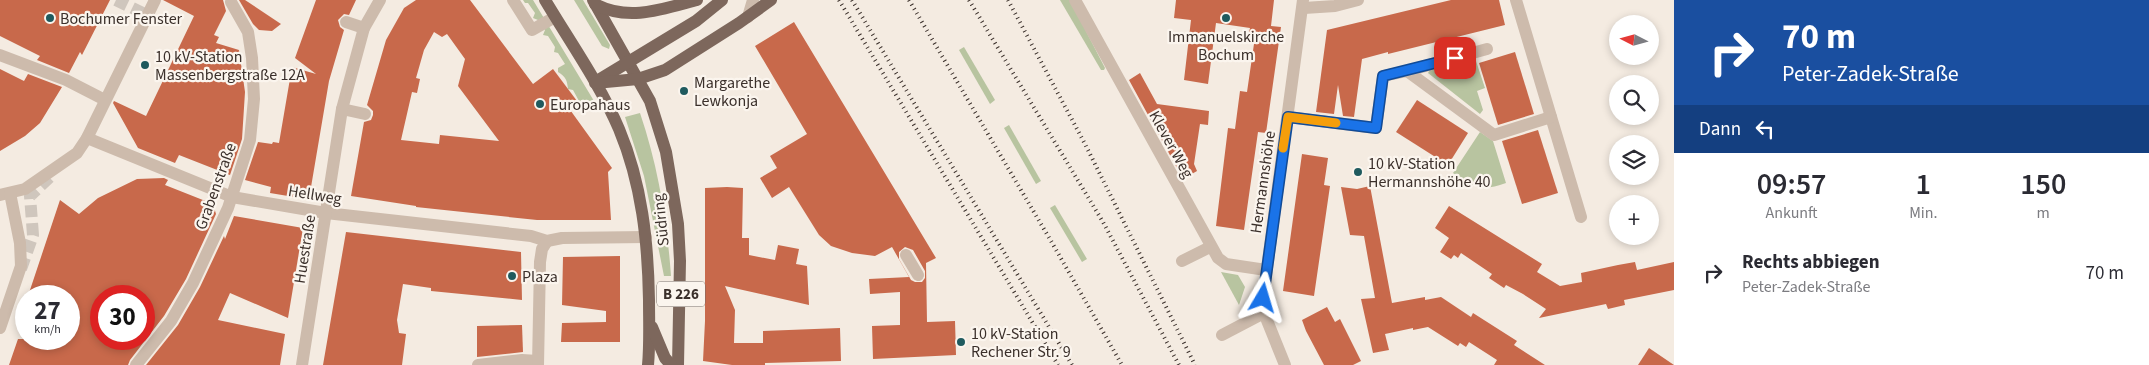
<!DOCTYPE html>
<html lang="de">
<head>
<meta charset="utf-8">
<style>
  :root { --surface:#fff; --page:#f2f2f3; --text:#2b2b33; --muted:#7c7c81 }
  body { margin:0; font-family:"Source Sans 3",sans-serif; background:var(--page); color:var(--text); height:100vh; display:flex; flex-direction:column; font-size:19px; white-space:nowrap }
  * { box-sizing:border-box; margin:0 }
  p { font-size:16px; color:var(--muted) }
  .icon { flex:none; width:28px; height:28px; fill:none; stroke:currentColor; stroke-width:2; stroke-linecap:round; stroke-linejoin:round }
  .map { position:relative; flex:1; overflow:hidden }
  .drawer { display:flex; flex-direction:column; background:var(--surface); width:475px }
  .drawer>* { flex:none }
  .top-card { background:#1a4fa0; color:#fff; overflow:hidden }
  .needle { width:32px; rotate:276deg }
  .controls { position:absolute; left:1609px; top:15px; display:grid; gap:10px }
  .controls a { display:grid; place-items:center; width:50px; height:50px; border-radius:50%; background:var(--surface); box-shadow:0 2px 8px #0003; font-size:25px }
  .speed { position:absolute; left:15px; top:285px; display:flex; gap:10px; font-size:25px; font-weight:700; text-align:center }
  .speed>* { display:grid; place-content:center; width:65px; height:65px; border-radius:50%; background:var(--surface); box-shadow:0 2px 8px #0003; line-height:1 }
  .speed small { font-size:12px; font-weight:400 }
  .speed .limit { border:8px solid #d22; background:#fff; color:#111 }
  .pin { position:absolute; display:grid; place-items:center; width:42px; height:42px; color:#fff; margin:-21px; border-radius:10px; box-shadow:0 2px 8px #0006 }
  .me { position:absolute; width:55px; margin:-28px; rotate:7deg; stroke-linejoin:round; filter:drop-shadow(0 0 4px #0008) }
  .turn { display:flex; align-items:center; gap:18px; height:105px; padding:0 25px; font-size:22px }
  .turn .icon { width:65px; height:65px; stroke-width:2.5 }
  .turn b { display:block; font-size:35px; line-height:42px }
  .then { display:flex; align-items:center; height:48px; padding:0 25px; background:#0003; gap:10px; font-size:19px }
  .eta { display:flex; justify-content:space-evenly; align-items:center; height:85px; text-align:center }
  .eta b { font-size:30px; font-weight:600; line-height:35px }
  ul { padding:0; list-style:none }
  li { display:flex; align-items:center; gap:15px; height:70px; padding:0 25px }
  li div { flex:1 }
  li b { display:block; font-size:19px }
  li em { font-style:normal }
  main { display:flex; flex:1; min-height:0 }
  .map>svg:first-child { display:block }
  .green { fill:#b8c4a0 }
  .building { fill:#c8694b; fill-rule:evenodd }
  .lines { fill:none; stroke-linecap:round; stroke-linejoin:round }
  .minor-tunnel { stroke:#cfc6bd; stroke-width:12; stroke-dasharray:12 6; stroke-linecap:butt }
  .minor { stroke:#cdbbac; stroke-width:12 }
  .major { stroke:#7d675c; stroke-width:12 }
  .rail { stroke:#3b302b; stroke-width:4; stroke-dasharray:1 4; stroke-linecap:butt }
  .route-casing { stroke:#114b97; stroke-width:12 }
  .route { stroke:#1a73e8; stroke-width:9 }
  .slow { stroke:#f59e0b; stroke-width:9 }
  .poi-dot { fill:#1f5a5e; stroke:#fbf5ee; stroke-width:2 }
  .labels { text-anchor:middle; stroke-width:4.5; stroke-linejoin:round; paint-order:stroke }
  .shield { fill:#fbf5ee; stroke:#756b66; stroke-width:1 }
  .shield-label { font-size:15px; font-weight:bold; fill:#3b302b }
  .poi-label { font-size:16px; fill:#3b302b; stroke:#fbf5ee; text-anchor:start }
  .street-label { font-size:16px; fill:#3b302b; stroke:#fbf5ee }
</style>
</head>
<body>
<main>
<div class="map">
<svg width="1674" height="365" viewBox="0 0 1674 365">
  <rect width="100%" height="100%" fill="#f4ebe1"/>
  <g class="green">
    <path d="M523,0h10l61,101 -11,6 -5,-1 1,-5 -6,-11 -5,-1c-1,-9 -2,-12 -10,-17v-4l7,-4 -7,-11 -4,-1 1,-5 -7,-11 -5,-1 2,-5 -7,-10 -5,-2 2,-5 -7,-10h-3z"/>
    <path d="M574,0h9l27,45 -1,4 -7,-3z"/>
    <path d="M1060,0h10l35,68 -1,2h-3z"/>
    <path d="M964,47l31,53 -5,4 -31,-54z"/>
    <path d="M1468,61l1,2 7,-2 9,27 -8,3 6,19 -3,4 -52,-41 2,-3z"/>
    <path d="M640,113c18,53 27,107 31,163h-7l-20,-100 -19,-59z"/>
    <path d="M1009,125l32,56 -5,3 -32,-56z"/>
    <path d="M1480,132l13,9 13,42c-25,9 -32,4 -53,-10z"/>
    <path d="M1055,205l32,54 -5,3 -32,-54z"/>
    <path d="M1221,272l17,3 7,12 -6,18z"/>
  </g>
  <g class="building">
    <path d="M0,0h110l-28,55 -2,-3 -11,21 -32,-13 3,-4 -40,-20z"/>
    <path d="M163,0h60l3,11 -12,24 5,2 -3,6 23,7 6,42 -3,47 -12,36 -51,-20 -4,8 -37,-15 -25,-45 1,-2 32,15 48,-100z"/>
    <path d="M239,0h6l36,24 -9,7 -13,-1 -6,-6z"/>
    <path d="M316,0h40l-7,15 -5,-1 -6,6 2,7 4,3 -15,51 -19,112 -8,-2 -2,7 -30,-5 1,-6 -26,-7 13,-38 14,2 1,-2 6,1 13,-76 24,7 -21,-16z"/>
    <path d="M416,0h54l63,84 20,-15 24,32 -9,6 44,61 -4,4 3,48h-74l-121,-13v-1l-65,-10 13,-74 7,-2 2,-5v-4l-6,-6 19,-65 18,-32zM434,32l8,5 5,-3 18,25 -7,27 41,55 -59,-6 -1,9 -38,-4 11,-48 5,1 3,-14 -4,-1 8,-28z"/>
    <path d="M1176,0h98l-3,26 10,1 -15,106 -8,-1 -14,98 -28,-4 12,-98 7,1 5,-38 7,1 8,-55h-7l2,-9 -34,-5 -8,61 -24,-4 7,-60 -17,-2z"/>
    <path d="M1451,0h48l6,25 -117,29v-2l-26,7 -8,58 -11,-1 -5,-31 -4,29 -18,-2 11,-82z"/>
    <path d="M794,22l142,236 -10,5 1,59 28,-1 1,34 -83,4 -1,-33 28,-1v-33l-30,2 -1,-15 40,-2 -17,-30 -17,9 -23,-3 -21,-7 -12,-11 -30,-48 -17,11 -12,-20 17,-10 -7,-12 37,-22 -52,-88zM905,247l8,3 12,21v7l-3,4h-7l-4,-2 -12,-21v-7z"/>
    <path d="M1515,52l19,62 -36,11 -19,-62z"/>
    <path d="M0,69l24,12 4,-7 34,13 -22,36 -15,13 -25,15z"/>
    <path d="M1140,73l17,31 52,7 -1,14 -8,-1 -6,40 3,7 -14,8 -54,-99z"/>
    <path d="M1417,100l51,33 -20,32 -52,-33z"/>
    <path d="M1538,130l20,63 -36,11 -20,-63z"/>
    <path d="M1302,154l26,4 -4,27 6,1 -16,110 -31,-5z"/>
    <path d="M164,178l4,2 -3,5 48,19 3,10 -30,65 -22,37 -34,44 -2,5h-119l9,-26h51v-43h-41l32,-96 19,14 19,-16 39,-19zM101,296h43v43h-43z"/>
    <path d="M1370,186l22,117 33,-6v3l16,-3 30,20 2,-4 44,28 -3,4 31,20h-51l3,-5 -28,-18 -3,5 -6,-4 -2,3 -30,-19 -15,3v-2l-28,6 4,16 -16,3 -12,-54 14,-1 -11,-62 -14,-1 -9,-48 16,2z"/>
    <path d="M727,187l16,1 -1,50h7v17l26,5 3,-15 21,4 -3,15 11,2 2,39 -84,-19 10,24 -1,33h29v-12l77,-3 1,33 -76,2v2h-33l-29,-4 2,-40v-133z"/>
    <path d="M1449,206l93,58 -5,8 23,14 22,-4 -1,-9 37,-8 17,-3 2,8 37,-8v28l-50,10 1,5 -17,4 -2,-5 -67,14 7,-9 -23,-15 -17,-9 -2,3 -15,-10 3,-4 -31,-21 -3,5 -4,-3 -3,4 -11,-7 9,-14 -14,-10z"/>
    <path d="M234,216l69,12 -15,90 -58,-25 -12,27 67,14 -5,31h-134l32,-40 22,-38 24,-51 1,3z"/>
    <path d="M346,232l175,20 1,48 -91,-9v-3l-28,-4 -6,36 2,13 7,1 -4,31h-79z"/>
    <path d="M620,256v86h-59l1,-19 44,-1v-11l-44,-6 1,-48z"/>
    <path d="M1327,307l8,15 5,-3 21,42 -8,4h-29l-18,-34 -4,-11z"/>
    <path d="M522,325l1,27 -46,5v-31z"/>
    <path d="M1649,348l25,17h-36z"/>
  </g>
  <g class="lines">
    <g class="minor-tunnel">
      <path d="M116,0l31,15"/>
      <path d="M21,269l12,-34 -3,-39 21,-20"/>
    </g>
    <g class="minor">
      <path d="M513,0l19,30 23,-13"/>
      <path d="M1075,0l143,258 8,6 40,6"/>
      <path d="M1516,0l65,217"/>
      <path d="M1304,8l31,-2 23,-6"/>
      <path d="M748,17l5,-17"/>
      <path d="M346,22l18,6"/>
      <path d="M0,55l66,25 39,20"/>
      <path d="M1407,71l80,-22"/>
      <path d="M342,109l23,5"/>
      <path d="M1288,117l88,11 7,-52 24,-5 87,64 57,-18"/>
      <path d="M87,138l145,59 94,16 205,23 16,5 15,-3 84,-1"/>
      <path d="M0,195l25,-6 52,-36 10,-15 68,-138"/>
      <path d="M906,255l12,20"/>
      <path d="M1182,261l28,-14"/>
      <path d="M0,328l21,-62 -1,-23 -10,-50"/>
      <path d="M1222,335l42,-22"/>
      <path d="M136,365l35,-44 22,-38 35,-75 22,-68 4,-41 -2,-41 -4,-26 -17,-30"/>
      <path d="M302,365l40,-256 22,-81 16,-28"/>
      <path d="M478,365l44,-5 16,1"/>
      <path d="M538,365l2,-103 2,-13 5,-8"/>
      <path d="M1285,365l-21,-52 -1,-15 40,-298"/>
    </g>
    <g class="major">
      <path d="M545,0c25,42 55,84 74,129 23,55 29,113 30,171 0,22 1,44 -1,65"/>
      <path d="M593,0l57,101 16,51 12,72 2,37 -2,104"/>
      <path d="M595,4c33,18 68,5 102,-4"/>
      <path d="M597,81l99,-60 26,-21"/>
      <path d="M595,83l43,-4 27,-9 74,-47 32,-23"/>
      <path d="M652,327l13,31 6,7"/>
    </g>
    <g class="rail">
      <path d="M839,0l219,365"/>
      <path d="M852,0l220,365"/>
      <path d="M909,0l142,241 71,124"/>
      <path d="M969,0l134,222 76,143"/>
      <path d="M1008,0l77,144 110,221"/>
    </g>
  </g>
  <g class="lines">
    <defs>
      <path id="route" d="M1263,298l25,-181 88,11 7,-52 72,-18"/>
    </defs>
    <use href="#route" class="route-casing"/>
    <use href="#route" class="route"/>
    <path class="slow" d="M1283,148l5,-31 48,6"/>
  </g>
  <g class="poi-dot">
    <circle cx="50" cy="18" r="5"/>
    <circle cx="1226" cy="18" r="5"/>
    <circle cx="145" cy="65" r="5"/>
    <circle cx="684" cy="91" r="5"/>
    <circle cx="540" cy="104" r="5"/>
    <circle cx="1358" cy="172" r="5"/>
    <circle cx="512" cy="276" r="5"/>
    <circle cx="961" cy="342" r="5"/>
  </g>
  <g class="labels">
    <rect class="shield" x="657" y="281.5" width="48" height="25" rx="4"/>
    <g class="shield-label">
      <text x="681" y="299">B 226</text>
    </g>
    <g class="poi-label">
      <text x="60" y="24">Bochumer Fenster</text>
      <text x="1226" y="42" text-anchor="middle">Immanuelskirche<tspan x="1226" dy="18">Bochum</tspan></text>
      <text x="155" y="62">10 kV-Station<tspan x="155" dy="18">Massenbergstraße 12A</tspan></text>
      <text x="694" y="88">Margarethe<tspan x="694" dy="18">Lewkonja</tspan></text>
      <text x="550" y="110">Europahaus</text>
      <text x="1368" y="169">10 kV-Station<tspan x="1368" dy="18">Hermannshöhe 40</tspan></text>
      <text x="522" y="282">Plaza</text>
      <text x="971" y="339">10 kV-Station<tspan x="971" dy="18">Rechener Str. 9</tspan></text>
    </g>
    <g class="street-label">
      <text transform="translate(1172 144) rotate(61)" y="6">Klever Weg</text>
      <text transform="translate(1262 182) rotate(-82)" y="6">Hermannshöhe</text>
      <text transform="translate(215 186) rotate(-70)" y="6">Grabenstraße</text>
      <text transform="translate(315 194) rotate(9)" y="6">Hellweg</text>
      <text transform="translate(660 220) rotate(-96)" y="6">Südring</text>
      <text transform="translate(304 249) rotate(-81)" y="6">Huestraße</text>
    </g>
  </g>
</svg>
<div class="controls">
<a><svg class="needle" viewBox="-14 -14 28 28"><path d="M0-13l5 13h-10z" fill="#e53935"/><path d="M0 13l5-13h-10z" fill="#7c7c81"/></svg></a>
<a><svg class="icon" aria-label="search" viewBox="0 0 24 24"><circle cx="10" cy="10" r="6"/><path d="M15 15l6 6"/></svg></a>
<a><svg class="icon" aria-label="layers" viewBox="0 0 24 24"><path d="M12 4l9 5-9 5-9-5zM3 14l9 5 9-5"/></svg></a>
<a>+</a>
</div>
<div class="speed"><div>27<small>km/h</small></div><div class="limit">30</div></div>
<div class="pin" style="left:1455px;top:58px;background:#d93025"><svg class="icon" aria-label="arrive" viewBox="0 0 24 24"><path d="M6 21V4h12l-3 4 3 4H6"/></svg></div>
<svg class="me" style="left:1263px;top:298px" viewBox="-20 -20 40 40"><path d="M0-17L14 15 0 8-14 15z" fill="#1a73e8" stroke="#fff" stroke-width="4"/></svg>
</div>
<section class="drawer">
<div class="top-card">
<div class="turn"><svg class="icon" aria-label="right" viewBox="0 0 24 24"><path d="M7 20v-9h11M14 6l5 5-5 5"/></svg><div><b>70 m</b>Peter-Zadek-Straße</div></div>
<div class="then">Dann<svg class="icon" aria-label="left" viewBox="0 0 24 24"><path d="M17 20v-9H6M10 6l-5 5 5 5"/></svg></div>
</div>
<div class="eta">
<div><b>09:57</b><p>Ankunft</p></div>
<div><b>1</b><p>Min.</p></div>
<div><b>150</b><p>m</p></div>
</div>
<ul>
<li><svg class="icon" aria-label="right" viewBox="0 0 24 24"><path d="M7 20v-9h11M14 6l5 5-5 5"/></svg><div><b>Rechts abbiegen</b><p>Peter-Zadek-Straße</p></div><em>70 m</em></li>
</ul>
</section>
</main>
</body>
</html>
